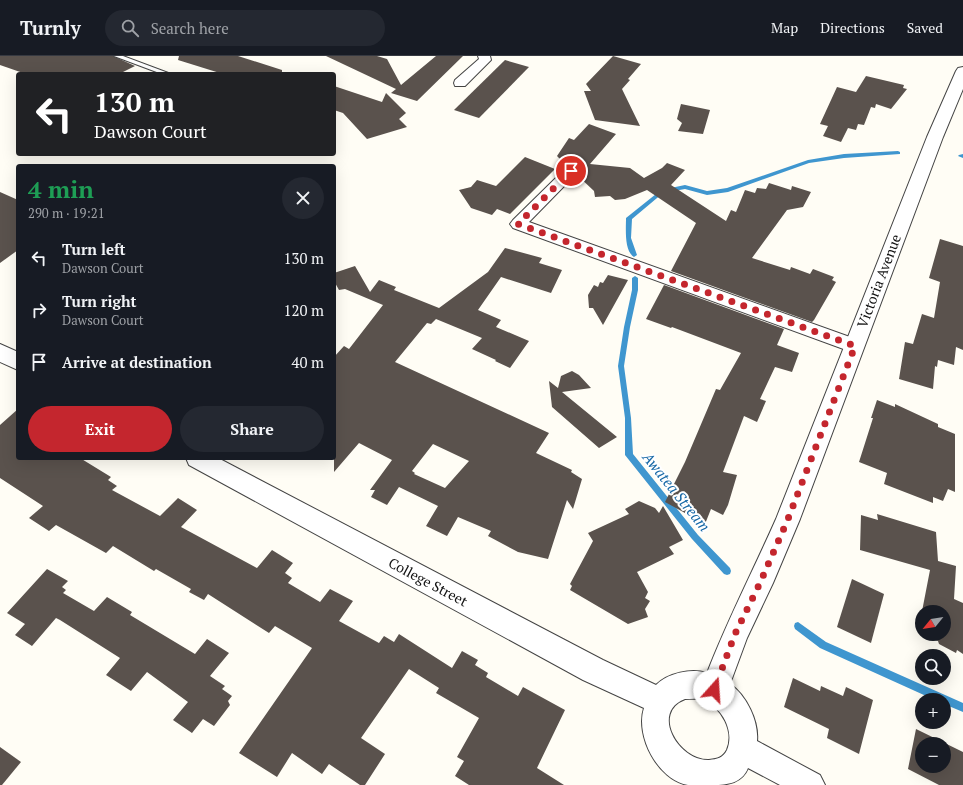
<!DOCTYPE html>
<html lang="en">
<head>
<meta charset="utf-8">
<style>
  :root { --surface:#171b24; --page:#242831; --text:#f1f3f6; --muted:#9ea1a6; --line:#363941; --accent:#c4262e }
  body { margin:0; font-family:"PT Serif",serif; background:var(--page); color:var(--text); height:100vh; display:flex; flex-direction:column; font-size:15px; white-space:nowrap }
  * { box-sizing:border-box; margin:0 }
  p { font-size:13px; color:var(--muted) }
  .icon { flex:none; width:22px; height:22px; fill:none; stroke:currentColor; stroke-width:2; stroke-linecap:round; stroke-linejoin:round }
  .map { position:relative; flex:1; overflow:hidden }
  .panel { position:absolute; left:16px; top:108px; width:320px; height:296px; display:flex; flex-direction:column; background:var(--surface); border-radius:4px; box-shadow:0 4px 16px #0002 }
  .panel>* { flex:none }
  .guide { position:absolute; left:16px; top:16px; width:320px; height:84px; border-radius:4px; box-shadow:0 4px 16px #0002; background:#202124; color:#fff; overflow:hidden }
  .needle { width:26px; rotate:240deg }
  .fabs { position:absolute; left:915px; top:549px; display:grid; gap:8px }
  .fabs a { display:grid; place-items:center; width:36px; height:36px; border-radius:50%; background:var(--surface); box-shadow:0 4px 16px #0002; font-size:20px }
  .pin { position:absolute; display:grid; place-items:center; width:34px; height:34px; color:#fff; margin:-17px; border:2px solid #fff; border-radius:50%; box-shadow:0 1px 4px #0007 }
  .me { position:absolute; width:44px; margin:-22px; rotate:19deg; stroke-linejoin:round; filter:drop-shadow(0 0 3px #0008) }
  .turn { display:flex; align-items:center; gap:14px; height:84px; padding:0 12px; font-size:18px }
  .turn .icon { width:52px; height:52px; stroke-width:2.5 }
  .turn b { display:block; font-size:28px; line-height:34px }
  .round { display:grid; place-items:center; flex:none; width:42px; height:42px; border-radius:21px; background:var(--page) }
  .summary { display:flex; align-items:center; justify-content:space-between; height:68px; padding:0 12px }
  h1 { font-size:24px; font-weight:800; line-height:30px; color:#1e9e55 }
  .action { display:flex; gap:8px; margin-top:auto; padding:8px 12px }
  .action a { flex:1; height:46px; border-radius:24px; background:var(--accent); color:#fff; font-size:16px; font-weight:800; line-height:46px; text-align:center }
  .action a+a { background:var(--page); color:var(--text) }
  ul { padding:0; list-style:none }
  li { display:flex; align-items:center; gap:12px; height:52px; padding:0 12px }
  li div { flex:1 }
  li b { display:block; font-size:15px }
  li em { font-style:normal }
  header { display:flex; align-items:center; gap:24px; box-sizing:border-box; height:56px; padding:0 20px; background:var(--surface); border-bottom:1px solid var(--line) }
  header strong { font-size:19px }
  nav { display:flex; gap:22px; margin-inline-start:auto; font-size:14px }
  .search { width:280px; height:36px; background:var(--page); display:flex; align-items:center; gap:10px; box-sizing:border-box; padding:0 14px; border-radius:22px; color:var(--muted); font-size:15px }
  .map>svg:first-child { display:block }
  .lines { fill:none; stroke-linecap:round; stroke-linejoin:round }
  .stream { fill:#3f96cf; fill-rule:evenodd }
  .building { fill:#5a524d; fill-rule:evenodd }
  .service-casing { stroke:#444; stroke-width:2 }
  .minor-casing { stroke:#444; stroke-width:2 }
  .tertiary-casing { stroke:#444; stroke-width:2 }
  .service { fill:#fff; fill-rule:evenodd }
  .minor { fill:#fff; fill-rule:evenodd }
  .tertiary { fill:#fff; fill-rule:evenodd }
  .route { stroke:#c4262e; stroke-width:7; stroke-dasharray:0 12.6 }
  .labels { text-anchor:middle; stroke-width:4; stroke-linejoin:round; paint-order:stroke }
  .street-label { font-size:14px; fill:#111; stroke:#fff }
  .water-label { font-size:15px; font-style:italic; fill:#1768a6; stroke:#fff }
</style>
</head>
<body>
<header>
<strong>Turnly</strong>
<div class="search"><svg class="icon" aria-label="search" viewBox="0 0 24 24"><circle cx="10" cy="10" r="6"/><path d="M15 15l6 6"/></svg>Search here</div>
<nav><a>Map</a><a>Directions</a><a>Saved</a></nav>
</header>
<div class="map">
<svg width="963" height="729" viewBox="0 0 963 729">
  <rect width="100%" height="100%" fill="#fffdf5"/>
  <g class="lines">
    <g class="stream">
      <path d="M898,95l2,1v2l-56,4 -35,5 -81,29 -21,3 -22,-6 -22,4 -31,26 -1,19 6,17 -3,2c-10,-6 -8,-28 -8,-39l35,-28 24,-5 22,6 20,-3 81,-28 36,-6z"/>
      <path d="M963,98v4l-5,-2 1,-1z"/>
      <path d="M635,220l3,2v12l-8,37 -6,39 7,52 2,36 65,81 32,33 1,3 -1,3 -3,1 -3,-1 -32,-35 -67,-84v-37l-7,-52 6,-39 8,-37v-12z"/>
      <path d="M798,566l28,20 137,61v9l-19,-8v-4h-9l-115,-52 -25,-19 -1,-3 1,-3z"/>
    </g>
  </g>
  <g class="building">
    <path d="M0,0h113l22,10 -16,8h-93l-26,-9z"/>
    <path d="M179,0h59l44,14v4h-59l-45,-14z"/>
    <path d="M326,0h51l10,3 14,26 35,-29h27l-46,45 -26,-8 5,-4z"/>
    <path d="M613,0l28,8 -13,15 2,1 -8,9 18,37 -45,-6 -11,-29h7l-5,-7z"/>
    <path d="M505,4l24,7 -50,51 -25,-8z"/>
    <path d="M866,20l38,9 -1,3 4,1 -16,20 -15,-5 -1,4 -4,-1 -7,18 -6,-1 -2,6 -8,-2 -7,14 -18,-6 5,-10 -8,-2 17,-37 19,5z"/>
    <path d="M334,30l48,16 4,-9 20,20 -7,6 8,8 -40,12 -24,-26 -9,-3z"/>
    <path d="M681,48l29,6 -7,24 -25,-3 4,-8 -5,-4z"/>
    <path d="M589,68l27,10 -26,30 40,4 14,10 18,-10 5,-5 18,7 -14,15 55,36 5,-11 5,2 9,-22 10,3 2,-5 9,1 3,-6 22,7 1,-4 19,6 -8,15 -16,3 -35,48 38,12 1,-3 19,7 3,-5 21,8 -2,3 4,2 -22,38 -2,2 -141,-51 25,-48 -49,-33 -22,9 -10,1 -5,-4 -15,1 -1,-6 -17,-16 2,-3 -2,-5 -10,-1 -10,-10 12,-18 5,2z"/>
    <path d="M525,101l30,12 -45,45 -13,-5 -5,6 -21,-7 -12,-18 12,-3 6,-7 19,6z"/>
    <path d="M0,136l18,8v50l-18,13z"/>
    <path d="M940,183l23,7v104l-7,-3 -2,18 -16,-5 -1,7 -2,-1 -2,23 -34,-10 6,-37 8,2 9,-30 12,4 6,-36 -11,-4z"/>
    <path d="M505,192l37,10 -3,5 23,7 -11,23 -50,-16 -23,33 23,10 -5,7 33,14 -19,27 -15,-7 1,-1 -24,-11 10,-11 -46,-19 -5,5 -4,-1 -32,39 154,71 -13,20 36,17 -1,2 11,7 -9,30 -6,-9 -19,59 -30,-7 -30,-16 3,-5 -33,-14 -11,19 -21,-10 12,-20 -39,-19 -12,18 -16,-8 4,-7h-5l22,-30 -33,-17 -25,29v-115l10,-11 5,3 34,-44 -38,-16 -6,1 -5,-9v-8l21,-7 15,26 9,-12 17,7 -2,3 45,18 49,-36zM433,388l36,17 -24,27 -31,-14 1,-1 -3,-2z"/>
    <path d="M608,219l20,5 -25,45 -10,-17h-4l-1,-13 6,-10 4,2 2,-5 3,1z"/>
    <path d="M664,229l120,44 -7,16 22,8 -7,19 -17,-5 -15,32 6,2 -9,21 -13,-6 -21,56 14,3 -9,30 -5,10 -12,-6 -6,15 -40,-22 20,-40 31,-73 4,1 21,-37 -69,-26 -1,1 -25,-9z"/>
    <path d="M572,315l7,4 12,13 -29,4 55,45 -18,11 -47,-41 -3,-26 9,7 3,-12z"/>
    <path d="M877,344l18,7v-3l43,20v3l17,7v58l-7,-3 -5,12 -10,-4v6l-49,-19 3,-11 -28,-11 14,-44h-2z"/>
    <path d="M18,353v49h62l31,19 -3,3 9,6 -5,4 48,26 18,-18 19,12 -16,17 76,41 15,-18 21,13 -8,10 7,5 -4,5 32,19 10,-13 23,12 -14,20 40,22 5,-7 10,6 5,-8 53,34 10,-17 16,9 -3,5 13,8 -2,4 32,19 5,-9 42,23 -28,58 27,17h-95l-14,-9 9,-15 -7,-4 22,-39 -43,-25 3,-5 -30,-19 -48,69 24,16 -20,31h-5l-31,-21 -7,10 -30,-21 -15,24 -38,-24 73,-105 -37,-22 -6,7 -61,-39 -4,6 -15,-8 2,-3 -35,-20 -2,2 -41,-25 -7,7 -50,-28 -7,6 -20,-13 14,-12 -43,-28v-53z"/>
    <path d="M639,445l16,7 4,5 4,-7 20,34 -14,7 5,7 -37,18 11,20 -3,6 5,3 -5,8 3,8 -20,7 -58,-34 2,-4 -2,-2 23,-43 -5,-8 41,-19 -4,-5z"/>
    <path d="M877,458l59,18 2,29 18,5 -2,33 9,4v51l-6,-4 -1,3 -17,-9 -1,-3 -16,-7h22v-22h-22v22l-4,-2 12,-62 -70,-20 1,-35 17,5z"/>
    <path d="M47,513l21,12 -6,6 4,3 -3,3 31,18 13,-14 25,15 -2,3 65,39 12,-15 22,14 -19,23 15,10 -3,3 10,7 -4,5 2,4 -16,21 -11,-7 -11,14 -19,-13 15,-18 -41,-30 -16,19 -25,-16 14,-17 -60,-38 -4,-2 -24,28 -17,-11 10,-11 -18,-11z"/>
    <path d="M852,523l32,15 -13,49 -34,-16z"/>
    <path d="M793,622l27,13 1,-5 22,10 3,-9 27,13 -14,54 -32,-16 2,-9 -45,-22z"/>
    <path d="M916,673l47,23v33h-24l-31,-16zM922,688h22v22h-22z"/>
    <path d="M0,691l21,15 -19,23h-2z"/>
  </g>
  <g class="lines">
    <defs>
      <path id="service" d="M114,0h9l48,18h-9z"/>
      <g id="minor">
        <path d="M478,0h12l1,4 -26,26h-10l-1,-3 1,-3 24,-21z"/>
        <path d="M571,111l5,1 2,3 -2,3 -47,48 332,119 3,5 -3,5 -6,2 -6,-2 -336,-123 -3,-4 3,-4 53,-52z"/>
      </g>
      <g id="tertiary">
        <path d="M963,11v22l-20,48 -143,382 -27,64 -26,55 -17,46c16,11 29,37 27,57l63,34 5,10h-45l-32,-17c-6,15 -20,17 -35,17 -8,0 -17,0 -25,0 -30,-5 -53,-49 -44,-77l-61,-28 -394,-215 -3,-7h32l385,202 53,25c12,-12 35,-17 51,-12 20,-52 46,-102 69,-154l151,-382 29,-66 2,-3zM685,643c6,0 12,-1 18,1 19,7 32,31 24,50 -4,8 -10,9 -18,10 -31,1 -59,-48 -24,-61z"/>
        <path d="M0,288l18,8v18l-18,-8z"/>
      </g>
    </defs>
    <use href="#service" class="service-casing"/>
    <use href="#minor" class="minor-casing"/>
    <use href="#tertiary" class="tertiary-casing"/>
    <use href="#service" class="service"/>
    <use href="#minor" class="minor"/>
    <use href="#tertiary" class="tertiary"/>
  </g>
  <g class="lines">
    <path class="route" d="M571,115l-53,53 337,122 -67,173 -28,64 -25,51 -21,56"/>
  </g>
  <g class="labels">
    <g class="street-label">
      <text transform="translate(879 225) rotate(-69)" y="5">Victoria Avenue</text>
      <text transform="translate(428 526) rotate(28)" y="5">College Street</text>
    </g>
    <g class="water-label">
      <text transform="translate(676 436) rotate(51)" y="5">Awatea Stream</text>
    </g>
  </g>
</svg>
<div class="fabs">
<a><svg class="needle" viewBox="-14 -14 28 28"><path d="M0-13l5 13h-10z" fill="#e53935"/><path d="M0 13l5-13h-10z" fill="#9ea1a6"/></svg></a>
<a><svg class="icon" aria-label="search" viewBox="0 0 24 24"><circle cx="10" cy="10" r="6"/><path d="M15 15l6 6"/></svg></a>
<a>+</a>
<a>−</a>
</div>
<div class="pin" style="left:571px;top:115px;background:#d93025"><svg class="icon" aria-label="arrive" viewBox="0 0 24 24"><path d="M6 21V4h12l-3 4 3 4H6"/></svg></div>
<svg class="me" style="left:714px;top:634px" viewBox="-20 -20 40 40"><circle r="19" fill="#fff"/><path d="M0-13L10 11 0 6-10 11z" fill="#c4262e"/></svg>
<div class="guide">
<div class="turn"><svg class="icon" aria-label="left" viewBox="0 0 24 24"><path d="M17 20v-9H6M10 6l-5 5 5 5"/></svg><div><b>130 m</b>Dawson Court</div></div>
</div>
<section class="panel">
<div class="summary"><div><h1>4 min</h1><p>290 m · 19:21</p></div><a class="round"><svg class="icon" aria-label="close" viewBox="0 0 24 24"><path d="M6 6l12 12M18 6L6 18"/></svg></a></div>
<ul>
<li><svg class="icon" aria-label="left" viewBox="0 0 24 24"><path d="M17 20v-9H6M10 6l-5 5 5 5"/></svg><div><b>Turn left</b><p>Dawson Court</p></div><em>130 m</em></li>
<li><svg class="icon" aria-label="right" viewBox="0 0 24 24"><path d="M7 20v-9h11M14 6l5 5-5 5"/></svg><div><b>Turn right</b><p>Dawson Court</p></div><em>120 m</em></li>
<li><svg class="icon" aria-label="arrive" viewBox="0 0 24 24"><path d="M6 21V4h12l-3 4 3 4H6"/></svg><div><b>Arrive at destination</b></div><em>40 m</em></li>
</ul>
<div class="action"><a>Exit</a><a>Share</a></div>
</section>
</div>
</body>
</html>
